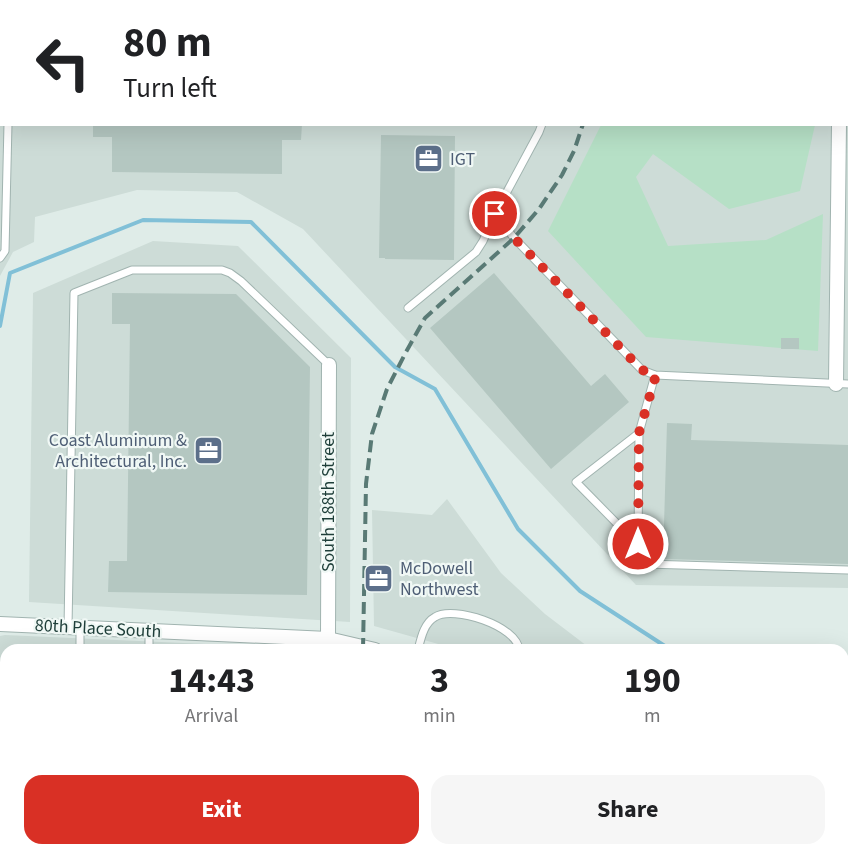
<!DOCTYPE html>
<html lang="en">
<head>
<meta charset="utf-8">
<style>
  :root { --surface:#fff; --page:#f6f6f6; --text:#202124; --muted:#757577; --accent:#d93025 }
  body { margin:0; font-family:"Source Sans 3",sans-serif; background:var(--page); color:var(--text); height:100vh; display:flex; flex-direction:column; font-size:22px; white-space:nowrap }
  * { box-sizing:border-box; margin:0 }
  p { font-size:20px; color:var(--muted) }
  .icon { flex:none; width:33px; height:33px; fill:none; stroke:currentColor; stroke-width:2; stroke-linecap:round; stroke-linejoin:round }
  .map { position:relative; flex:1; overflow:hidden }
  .details { position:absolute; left:0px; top:644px; width:849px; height:212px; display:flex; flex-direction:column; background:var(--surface); border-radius:18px 18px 0 0; box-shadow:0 6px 24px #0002 }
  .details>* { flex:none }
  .banner { position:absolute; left:0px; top:0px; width:849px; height:126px; box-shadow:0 6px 24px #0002; background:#fff; color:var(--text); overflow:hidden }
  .pin { position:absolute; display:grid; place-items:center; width:51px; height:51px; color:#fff; margin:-26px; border:3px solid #fff; border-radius:50%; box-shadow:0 2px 6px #0007 }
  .me { position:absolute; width:66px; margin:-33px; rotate:0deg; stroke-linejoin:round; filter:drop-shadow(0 0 4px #0008) }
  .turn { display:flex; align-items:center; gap:21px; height:126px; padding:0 24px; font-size:27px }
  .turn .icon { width:78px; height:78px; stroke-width:2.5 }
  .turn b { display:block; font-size:42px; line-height:51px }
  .eta { display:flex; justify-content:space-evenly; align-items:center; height:102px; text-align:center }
  .eta b { font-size:36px; font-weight:700; line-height:42px }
  .cta { display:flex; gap:12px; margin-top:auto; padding:12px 24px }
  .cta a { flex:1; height:69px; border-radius:18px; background:var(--accent); color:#fff; font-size:24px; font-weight:700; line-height:69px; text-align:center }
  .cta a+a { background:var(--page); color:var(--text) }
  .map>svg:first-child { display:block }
  .built { fill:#cddcd7; fill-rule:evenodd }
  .green { fill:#b6e0c6 }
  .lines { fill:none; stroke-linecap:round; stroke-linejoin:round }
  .stream { stroke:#81c0d7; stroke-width:4 }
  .building { fill:#b4c7c1 }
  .service-casing { stroke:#a1b4b0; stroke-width:9 }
  .minor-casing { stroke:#a1b4b0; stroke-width:16 }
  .tertiary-casing { stroke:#a1b4b0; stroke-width:20 }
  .service { stroke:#fff; stroke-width:7 }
  .minor { stroke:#fff; stroke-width:14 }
  .tertiary { stroke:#fff; stroke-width:18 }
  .rail { stroke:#597a75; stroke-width:4; stroke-dasharray:12 6; stroke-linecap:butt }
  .route { stroke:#d93025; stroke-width:10; stroke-dasharray:0 18 }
  .labels { text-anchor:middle; stroke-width:4.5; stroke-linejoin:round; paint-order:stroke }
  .service-label { font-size:18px; fill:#4e5e75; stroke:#f0f8f5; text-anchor:start }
  .street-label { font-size:18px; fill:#1e3e39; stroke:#f0f8f5 }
</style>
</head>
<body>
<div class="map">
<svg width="848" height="854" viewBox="0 0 848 854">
  <rect width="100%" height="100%" fill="#dfece8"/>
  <g class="built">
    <path d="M0,0h848v588l-212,-3 -333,-356 -66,-37 -100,-2 -102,27 -1,25 -21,10 -13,24zM2,2h846v122h-846z"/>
    <path d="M153,241l85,5 113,112 -1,264 -321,-20 4,-309z"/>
    <path d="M447,499l54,74 44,41 46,35h-135l-82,-23 -2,-116 60,5z"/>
    <path d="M5,635l314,14 -313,1v199h837v-65h5v70h-848v-218z"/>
  </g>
  <g class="green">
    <path d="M654,0h194v63v-61h-194z"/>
    <path d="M601,125h214l-15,66 -71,18 -76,-55 -17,23 32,69 98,-6 57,-26 -5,137 -172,-14 -98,-106z"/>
  </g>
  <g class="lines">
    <g class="stream">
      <path d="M0,326l10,-53 133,-53 108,2 144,145 40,22 83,140 62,62 91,59"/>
      <path d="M843,679l5,1"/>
    </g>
  </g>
  <g class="building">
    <path d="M93,124h209l-1,16h-19v34l-170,-2v-35h-19z"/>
    <path d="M381,135l74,1 -1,124 -69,-1v-1h-6z"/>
    <path d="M494,273l97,113 14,-12 24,28 -78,67 -121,-141z"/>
    <path d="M112,293l124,1 74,73 -3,228 -199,-3 1,-31h18l3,-237h-18z"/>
    <rect x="781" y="338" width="18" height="11"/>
    <path d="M667,423l25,1 -1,16 157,5v119l-185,-5z"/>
    <path d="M371,566h17v25h-18z"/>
  </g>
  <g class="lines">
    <defs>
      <g id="service">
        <path d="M104,2v-2"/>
        <path d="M137,2v-2"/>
        <path d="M299,2v-2"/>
        <path d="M571,2v-2"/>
        <path d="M637,2v-2"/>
        <path d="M0,30h2"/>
        <path d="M542,124l-3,8 -44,82 19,24 128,132 13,5 193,9"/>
        <path d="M0,258l5,-7 3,-127"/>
        <path d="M408,308l68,-56 7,-11 12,-27"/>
        <path d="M639,433l-1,112 -62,-63 63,-49 16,-58"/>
        <path d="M638,545l8,19 202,6"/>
        <path d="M68,627l6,-334 58,-23h90l8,3 11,8 88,84"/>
        <path d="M149,631v19"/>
        <path d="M80,650v-22"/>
        <path d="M418,650c3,-12 6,-27 17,-33 18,-12 83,9 84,33"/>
        <path d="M0,666h6"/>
        <path d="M0,848h6"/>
        <path d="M76,854l1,-5"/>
        <path d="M147,854l1,-5"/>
        <path d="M202,854l1,-5"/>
        <path d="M237,854v-5"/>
        <path d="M380,854v-5"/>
      </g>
      <g id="minor">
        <path d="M345,2v-2"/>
        <path d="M836,384l3,-260"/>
        <path d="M0,624l328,15 47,11"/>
        <path d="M328,639l1,-274"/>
        <path d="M843,770l5,1"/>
      </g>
      <path id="tertiary" d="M0,74h2"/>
    </defs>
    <use href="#service" class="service-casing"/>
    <use href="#minor" class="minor-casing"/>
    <use href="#tertiary" class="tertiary-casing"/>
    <use href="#service" class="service"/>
    <use href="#minor" class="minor"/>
    <use href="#tertiary" class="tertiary"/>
    <g class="rail">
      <path d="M603,2v-2"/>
      <path d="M363,650l3,-166 6,-50 15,-45 19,-37 19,-34 89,-80 25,-29 23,-34 12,-24 9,-27"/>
      <path d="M359,854v-5"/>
    </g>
  </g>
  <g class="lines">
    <path class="route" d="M495,214l19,24 128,132 14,5 -17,58 -1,111"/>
  </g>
  <defs>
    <symbol id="office-square" viewBox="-11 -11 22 22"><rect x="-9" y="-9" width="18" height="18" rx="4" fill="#5c6f8a" stroke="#f0f8f5"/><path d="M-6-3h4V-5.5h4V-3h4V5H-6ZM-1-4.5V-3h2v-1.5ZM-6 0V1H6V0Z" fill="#fff"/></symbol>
  </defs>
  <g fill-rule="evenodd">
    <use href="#office-square" x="412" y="142" width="33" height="33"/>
    <use href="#office-square" x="192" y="434" width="33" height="33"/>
    <use href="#office-square" x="362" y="562" width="33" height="33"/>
  </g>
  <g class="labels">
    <g class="service-label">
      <text x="450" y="165">IGT</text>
      <text x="187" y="446" text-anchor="end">Coast Aluminum &amp;<tspan x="187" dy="21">Architectural, Inc.</tspan></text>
      <text x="400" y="574">McDowell<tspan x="400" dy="21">Northwest</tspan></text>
    </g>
    <g class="street-label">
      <text transform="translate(328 502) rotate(-90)" y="6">South 188th Street</text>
      <text transform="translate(98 628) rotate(3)" y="6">80th Place South</text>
    </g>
  </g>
</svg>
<div class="pin" style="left:495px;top:214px;background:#d93025"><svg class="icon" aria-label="arrive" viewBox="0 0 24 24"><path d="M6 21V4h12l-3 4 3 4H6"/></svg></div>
<svg class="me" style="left:638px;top:544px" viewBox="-20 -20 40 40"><circle r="17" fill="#d93025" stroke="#fff" stroke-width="3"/><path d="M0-11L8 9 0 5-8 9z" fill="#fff"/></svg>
<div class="banner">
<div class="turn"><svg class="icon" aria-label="left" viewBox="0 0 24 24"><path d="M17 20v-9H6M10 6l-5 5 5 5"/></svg><div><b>80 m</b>Turn left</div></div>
</div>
<section class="details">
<div class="eta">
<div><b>14:43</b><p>Arrival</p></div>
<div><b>3</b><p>min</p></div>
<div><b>190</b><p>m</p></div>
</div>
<div class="cta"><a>Exit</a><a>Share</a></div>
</section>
</div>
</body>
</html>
